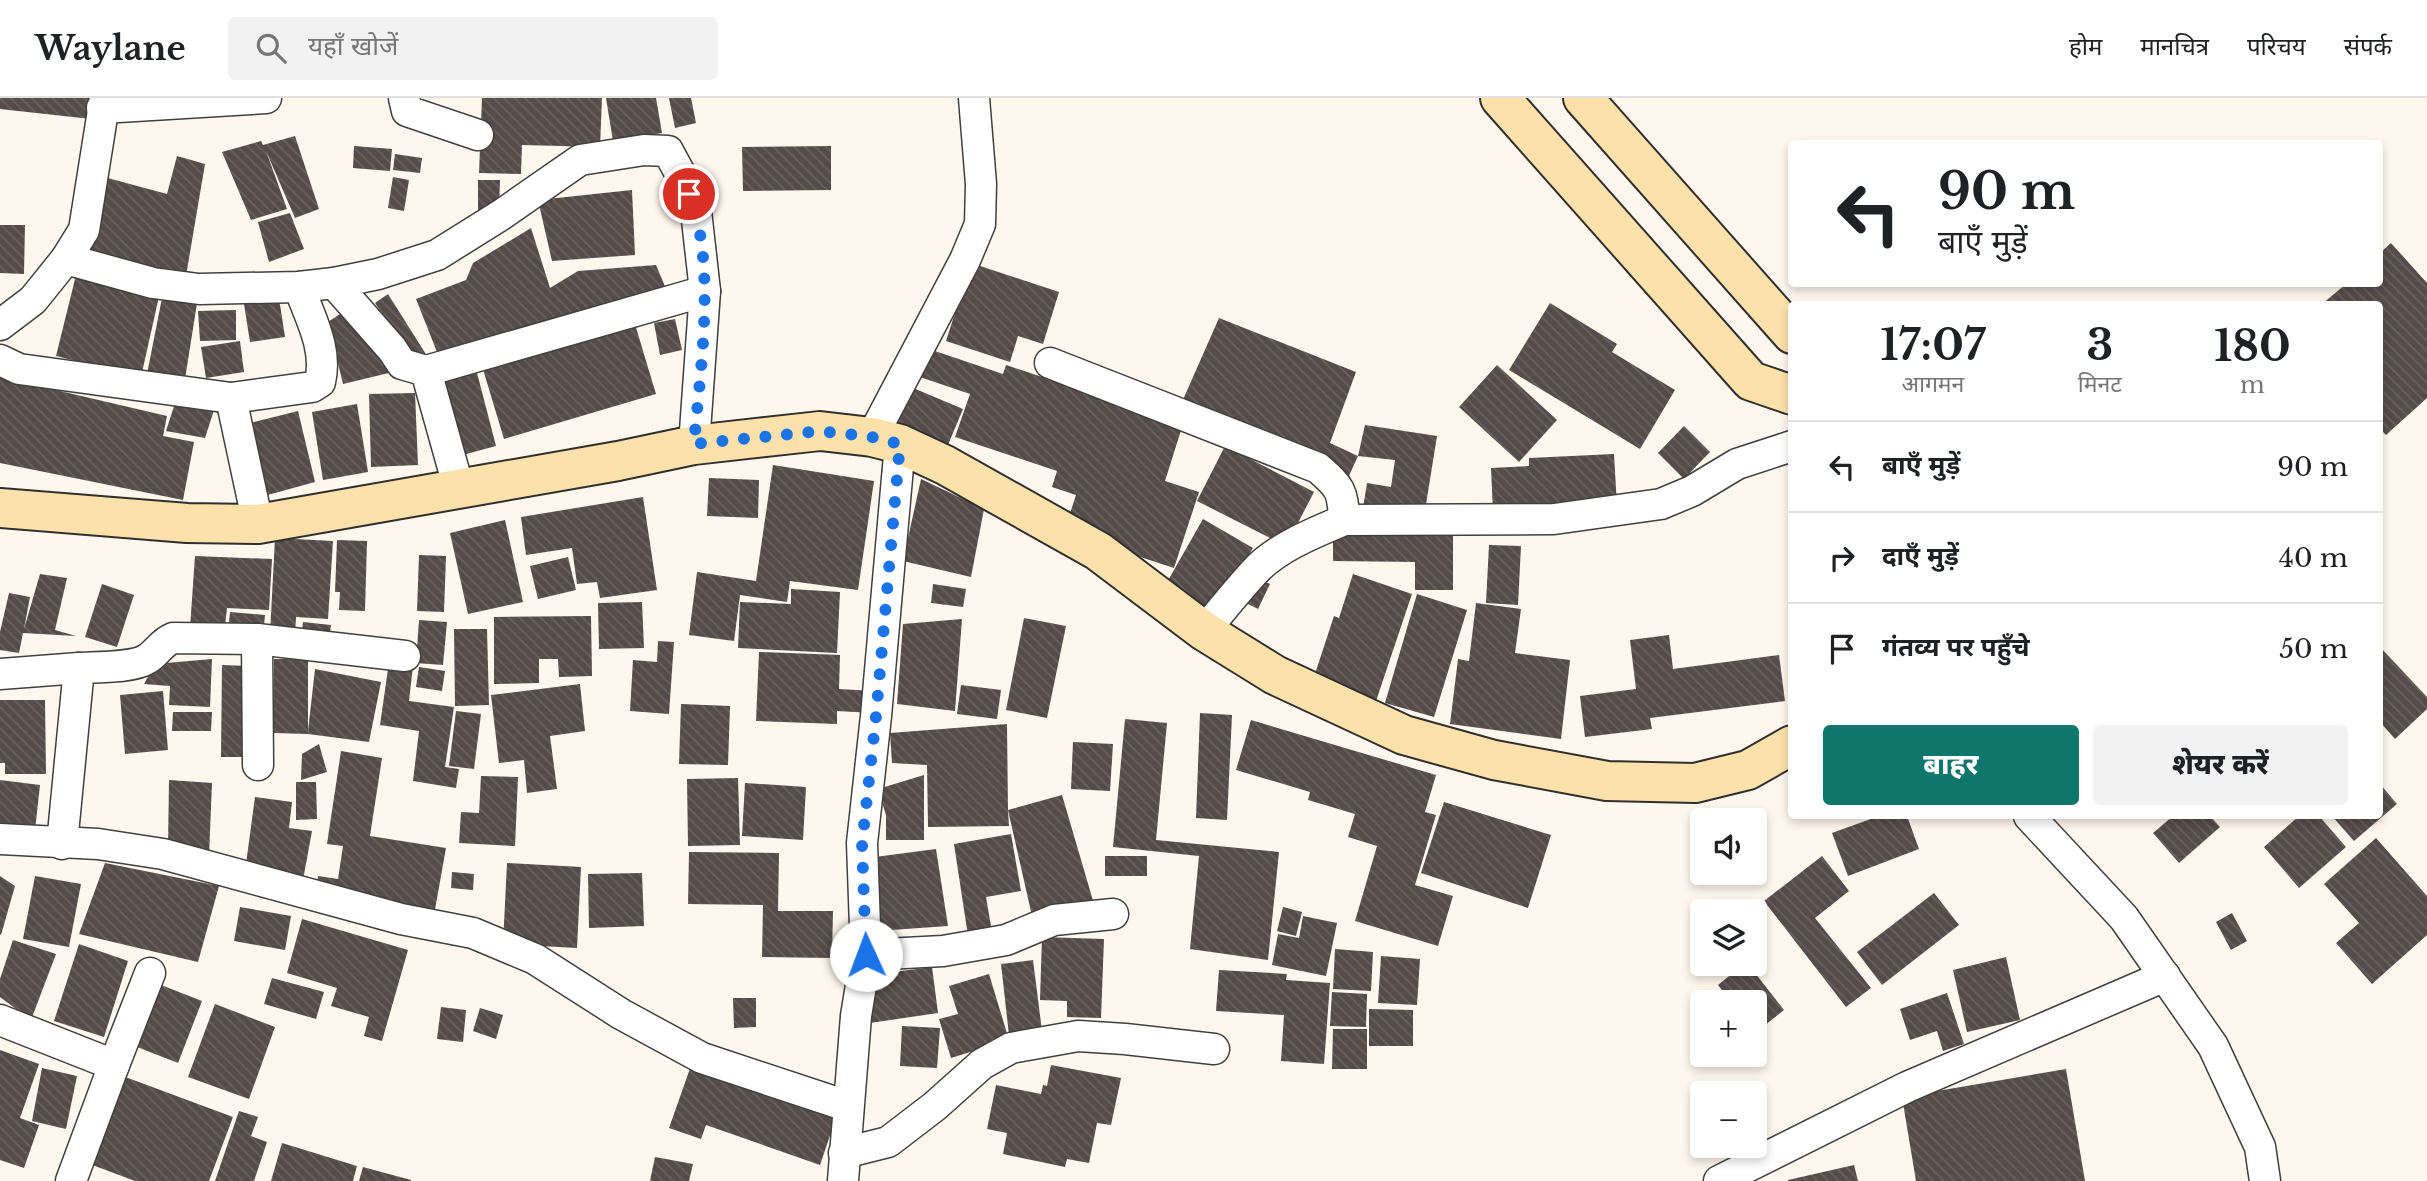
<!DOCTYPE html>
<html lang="hi">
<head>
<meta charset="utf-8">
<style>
  :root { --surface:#fff; --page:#f2f2f2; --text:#202124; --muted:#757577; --line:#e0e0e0; --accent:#0f766e }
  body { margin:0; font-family:"Libre Baskerville","Noto Sans Devanagari",serif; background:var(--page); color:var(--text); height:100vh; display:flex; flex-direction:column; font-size:26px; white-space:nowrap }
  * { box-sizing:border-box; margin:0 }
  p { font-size:23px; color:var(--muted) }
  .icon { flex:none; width:38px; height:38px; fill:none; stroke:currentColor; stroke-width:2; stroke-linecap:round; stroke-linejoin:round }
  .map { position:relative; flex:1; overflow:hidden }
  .panel { position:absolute; left:1788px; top:203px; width:595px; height:518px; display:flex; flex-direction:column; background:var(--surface); border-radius:7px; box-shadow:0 4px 10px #0003 }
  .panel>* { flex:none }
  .hud { position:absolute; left:1788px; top:42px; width:595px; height:147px; border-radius:7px; box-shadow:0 4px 10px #0003; background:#fff; color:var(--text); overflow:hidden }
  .fabs { position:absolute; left:1690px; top:710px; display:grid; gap:14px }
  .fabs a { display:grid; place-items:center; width:77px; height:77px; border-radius:7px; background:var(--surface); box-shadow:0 4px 10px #0003; font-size:35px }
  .pin { position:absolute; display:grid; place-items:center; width:60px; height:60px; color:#fff; margin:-30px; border:4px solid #fff; border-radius:50%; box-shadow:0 2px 7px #0007 }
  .me { position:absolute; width:77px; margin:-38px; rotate:358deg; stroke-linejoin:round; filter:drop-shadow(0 0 5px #0008) }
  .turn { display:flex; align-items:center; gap:24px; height:147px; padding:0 35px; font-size:32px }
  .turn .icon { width:91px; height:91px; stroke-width:2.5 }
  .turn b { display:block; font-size:49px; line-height:60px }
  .eta { display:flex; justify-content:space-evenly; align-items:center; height:119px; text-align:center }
  .eta b { font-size:42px; font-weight:800; line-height:49px }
  .action { display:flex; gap:14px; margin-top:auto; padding:14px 35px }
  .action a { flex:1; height:80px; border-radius:7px; background:var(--accent); color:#fff; font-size:28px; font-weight:800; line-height:80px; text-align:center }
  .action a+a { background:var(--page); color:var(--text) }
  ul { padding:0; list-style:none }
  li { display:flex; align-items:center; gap:21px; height:91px; padding:0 35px; border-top:2px solid var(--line) }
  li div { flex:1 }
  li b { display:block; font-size:26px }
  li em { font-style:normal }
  header { display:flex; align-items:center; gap:42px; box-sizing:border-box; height:98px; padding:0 35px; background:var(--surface); border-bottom:2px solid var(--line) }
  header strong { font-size:33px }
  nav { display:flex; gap:38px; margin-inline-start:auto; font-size:24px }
  .search { width:490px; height:63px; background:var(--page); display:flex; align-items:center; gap:18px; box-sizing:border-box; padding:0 24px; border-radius:7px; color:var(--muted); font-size:26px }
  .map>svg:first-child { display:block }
  .building { fill:url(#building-back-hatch) }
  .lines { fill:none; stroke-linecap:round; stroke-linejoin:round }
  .street-casing { stroke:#404040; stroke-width:33 }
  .secondary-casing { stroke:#2f2f2f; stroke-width:42 }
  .street { stroke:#fff; stroke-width:30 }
  .secondary { stroke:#fce1aa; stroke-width:38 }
  .route { stroke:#1a73e8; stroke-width:12; stroke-dasharray:0 21.6 }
</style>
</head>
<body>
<header>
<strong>Waylane</strong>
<div class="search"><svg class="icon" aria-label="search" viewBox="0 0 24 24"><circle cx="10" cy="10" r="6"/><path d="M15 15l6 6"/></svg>यहाँ खोजें</div>
<nav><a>होम</a><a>मानचित्र</a><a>परिचय</a><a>संपर्क</a></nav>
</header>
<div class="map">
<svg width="2427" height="1083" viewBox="0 0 2427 1083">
  <defs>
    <pattern id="building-back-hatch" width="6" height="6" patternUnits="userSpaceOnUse" patternTransform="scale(1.75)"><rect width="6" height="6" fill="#554c4a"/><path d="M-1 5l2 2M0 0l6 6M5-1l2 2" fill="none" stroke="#686160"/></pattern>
  </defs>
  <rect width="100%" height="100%" fill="#fef7ed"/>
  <g class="building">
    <path d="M0,0h98l-7,21 -91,-10z"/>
    <path d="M482,0h120l-2,49 -78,-2 -1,29 -42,-1z"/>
    <path d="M606,0h50l6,35 -49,8z"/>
    <path d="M669,0h22l5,25 -21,5z"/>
    <path d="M295,38l24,73 -24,9 -29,-67 21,58 -36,11 -29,-68 39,-11 2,4z"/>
    <path d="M354,48l38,3 -2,22 -37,-3z"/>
    <path d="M831,48v44l-88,1 -1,-44z"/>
    <path d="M395,56l27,4 -2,15 -27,-3z"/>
    <path d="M177,58l28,8 -19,112 -97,-18 15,-81 63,17z"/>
    <path d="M393,79l16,3 -5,31 -16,-3z"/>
    <path d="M478,82h22l-1,30h-21z"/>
    <path d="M632,92l3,65 -83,6 -14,-61z"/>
    <path d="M290,115l14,36 -35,13 -11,-40z"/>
    <path d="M0,127h25l-1,49 -24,-1z"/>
    <path d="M531,130l19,60 28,-17 78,-6 13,31 -211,56h-21l-21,-53 50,-19 7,-17z"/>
    <path d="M2391,145l36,40v115l-41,37 -6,-6v-125h-58l24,-20h34v-31z"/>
    <path d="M971,165l88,29 -16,52 -25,-8 -8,26 -64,-21z"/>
    <path d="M76,177l84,17 -19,85 -85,-21z"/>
    <path d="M163,195l35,4 -13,82 -38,-5z"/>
    <path d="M388,196l39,62 -15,4 -37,-57z"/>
    <path d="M279,200l6,39 -35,5 -6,-38z"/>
    <path d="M1550,205l67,41 -5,8 63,38 -35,59 -131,-79z"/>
    <path d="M236,212v30l-36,1 -2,-30z"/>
    <path d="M346,212l47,62 -50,12 -15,-62z"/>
    <path d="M1219,220l137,54 -26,71 28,13 -10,22 -166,-76z"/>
    <path d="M675,221l7,31 -22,5 -6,-32z"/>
    <path d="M634,223l22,73 -152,45 -22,-73z"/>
    <path d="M240,243l4,31 -38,6 -5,-31z"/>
    <path d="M923,249l80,27 3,-9 177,59 -18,57 34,11 -25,76 -110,-36 12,-37 -24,-8 5,-16 -102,-34 15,-43 -56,-19z"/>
    <path d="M475,267l21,81 -41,11 -21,-81z"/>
    <path d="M1497,267l60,55 -38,42 -60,-55z"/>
    <path d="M0,279l167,39 -4,20 31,6 -11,58 -183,-37z"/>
    <path d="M906,287l57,24 -18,43 -57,-24z"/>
    <path d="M415,295l3,72 -47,2 -2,-73z"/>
    <path d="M176,302l39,7 -10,31 -39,-7z"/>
    <path d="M357,306l11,68 -45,8 -11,-68z"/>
    <path d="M298,313l17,71 -51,14 -18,-72z"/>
    <path d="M1365,327l72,11 -13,81 -61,-9 4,-25 24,4 4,-27 -37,-4z"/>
    <path d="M1684,328l26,26 -26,27 -26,-26z"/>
    <path d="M1225,348l89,46 -28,54 -89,-45z"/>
    <path d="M1614,356l3,52 -124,6 -2,-44 38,-2v-8z"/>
    <path d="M773,367l101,16 -16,109 -68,-9 -3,21 -47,-7 -6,46 -45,-6 8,-63 59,9z"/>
    <path d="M709,380l50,2 -1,38 -51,-2z"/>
    <path d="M921,381l63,30 -13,68 -68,-16z"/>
    <path d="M643,399l14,93 -57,8 -3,-16 -20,2 -5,-36 -46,7 -5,-38z"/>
    <path d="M1203,421l50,29 -42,72 -49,-29z"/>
    <path d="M505,422l18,82 -55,12 -18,-81z"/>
    <path d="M1333,434l120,1v57h-38v-28l-82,-1z"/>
    <path d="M275,440l58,3 -5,78 -32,-2 -1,19 -25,-2z"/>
    <path d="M337,442l30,1 -2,70 -26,-1 1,-18h-5z"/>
    <path d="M1489,447l32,1 -3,59 -32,-2z"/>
    <path d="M419,457l27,1 -2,56 -27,-1z"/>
    <path d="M195,458l77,3 -3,51 -42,-2 -2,18 -35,2z"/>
    <path d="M568,459l8,33 -38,9 -8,-33z"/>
    <path d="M40,476l27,4 -12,52 21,6 -53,-3 -4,20 -19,-3v-18l9,-39 21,4 -6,32z"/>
    <path d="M1353,476l59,20 -38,113 -63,-21 23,-70 5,2z"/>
    <path d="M1252,477l18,9 -12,25 -18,-9z"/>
    <path d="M102,486l32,11 -17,52 -32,-10z"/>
    <path d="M933,486l33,5 -3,18 -32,-4z"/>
    <path d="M791,491l49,3 -3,61 -99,-5 2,-46 51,2z"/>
    <path d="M1417,496l50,16 -33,107 -49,-14z"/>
    <path d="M642,504l2,46 -45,1 -1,-46z"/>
    <path d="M1476,505l45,6 -6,44 55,7 -9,79 -111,-15 8,-65 11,2z"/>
    <path d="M230,514l35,3 -2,21 -35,-3z"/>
    <path d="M591,518l1,60 -33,1 -1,-18h-19v24l-45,1v-67z"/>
    <path d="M1024,520l42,8 -19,92 -41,-8z"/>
    <path d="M962,521l-7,92 -58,-7 6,-80z"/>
    <path d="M419,522l28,2 -4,43 -27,-2z"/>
    <path d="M303,524l28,3 -2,17 -28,-2z"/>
    <path d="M454,531h33l2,76 -34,1z"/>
    <path d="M1669,537l4,34 106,-14 6,46 -135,17 2,11 -67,8 -5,-41 56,-7 -6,-49z"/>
    <path d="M658,543l16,1 -5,72 -39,-3 3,-51 24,2z"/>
    <path d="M2380,549l47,50v12l-32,30 -15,-17z"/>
    <path d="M759,554l81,3 -1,34 34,2 -1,22 -35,-2v13l-81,-3z"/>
    <path d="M212,561l-2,48 -41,-2 1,-19 -26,-2 11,-20z"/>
    <path d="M274,561h34v72l7,-62 66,13 -12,60 -61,-8 -34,-1z"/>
    <path d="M389,564l24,4 -4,35 45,6 -9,60 14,2 -3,19 -43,-7 6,-50 -39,-6z"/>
    <path d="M222,567l27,1 -1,91h-27z"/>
    <path d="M419,569l26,4 -3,20 -26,-4z"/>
    <path d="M580,586l5,47 -35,5 7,53 -30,4 -3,-33 -25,3 -8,-68z"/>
    <path d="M961,587l40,5 -4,29 -40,-5z"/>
    <path d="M163,593l5,59 -43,4 -5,-59z"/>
    <path d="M0,602h45l1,74h-41v-11h-5z"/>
    <path d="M681,606l49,2 -2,59 -49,-1z"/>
    <path d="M456,613l25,3 -7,55 -25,-3z"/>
    <path d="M173,614h39l-1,19h-39z"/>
    <path d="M1200,615l32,2 -5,105 -31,-2z"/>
    <path d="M1125,621l42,4 -11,117 123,12 -11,108 -78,-11 9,-93 -86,-9z"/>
    <path d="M1251,622l185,55 -11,37 11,3 -21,70 38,11 -15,50 -83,-25 22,-75 -29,-9 7,-23 -47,-14 2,-8 -74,-22z"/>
    <path d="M1007,626l1,86 54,-15 32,109 -62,12 -24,-106 1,16 -81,1 -1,-62 -35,-2 -2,-30z"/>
    <path d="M1073,644l40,2 -3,47 -39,-2z"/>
    <path d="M319,646l8,28 -26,8 1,-26z"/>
    <path d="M341,653l41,7 -12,78 76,12 -12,67 -117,-31 1,-8 20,3 5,-33 -16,-2z"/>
    <path d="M924,677v65h-38v-25l-8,-26z"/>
    <path d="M481,678l37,1 -3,69 -56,-3 2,-31 18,1z"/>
    <path d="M738,680l2,67 -52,1 -1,-67z"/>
    <path d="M0,682l40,5 -5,45 -35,-4z"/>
    <path d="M169,682l43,3 -3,73 -41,-8z"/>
    <path d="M296,684h20l1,37 -21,1z"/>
    <path d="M745,685l61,4 -3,53 -61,-4z"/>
    <path d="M2380,686l17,20 -43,37 -22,-25h48z"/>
    <path d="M255,699l37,5 -3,26 23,3 -9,49 -57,-16z"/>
    <path d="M1444,704l107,33 -23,73 -107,-35z"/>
    <path d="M1879,718h28l12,33 -71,27 -16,-43z"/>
    <path d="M2173,718h37l10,11 -41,36 -26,-30z"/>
    <path d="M2299,718h20l27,31 -47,41 -35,-41z"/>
    <path d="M1011,736l10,57 -35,6 6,35 -24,4 -14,-92z"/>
    <path d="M2376,740l51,58v39l-55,49 -36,-41 23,-20 -35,-39z"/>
    <path d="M936,751l12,77 -71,5 -2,-74z"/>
    <path d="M689,754l90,1 -1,58h55l-1,47 -70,-1 1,-52 -75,-1z"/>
    <rect x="1105" y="758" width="42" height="20"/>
    <path d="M1822,758l27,35 -34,27 56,70 -25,19 -82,-106z"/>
    <path d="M105,765l114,23 -21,76 -119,-28z"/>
    <path d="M507,765l74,4 -4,81 -74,-4z"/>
    <path d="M452,774l22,2 -1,16 -22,-2z"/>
    <path d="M642,775l2,53 -55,2 -1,-54z"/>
    <path d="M0,778l15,10 -14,49 -1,-1z"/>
    <path d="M35,778l46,8 -12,63 -46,-8z"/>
    <path d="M1934,795l25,32 -77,60 -25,-33z"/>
    <path d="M240,809l51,9 -6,34 -51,-9z"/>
    <path d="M1283,809l19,5 -6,24 -19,-5z"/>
    <path d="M2232,815l15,28 -16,9 -15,-28z"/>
    <path d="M1303,818l34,7 -11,53 -54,-11 6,-31 21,4z"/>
    <path d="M302,821l106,31 -26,91 -18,-5 5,-19 -38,-11 6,-18 -50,-15z"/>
    <path d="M1042,839l62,2 -3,79 -34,-1v-16l-27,-1z"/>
    <path d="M13,842l43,14 -25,66 -31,-23v-18z"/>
    <path d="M79,846l49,17 -24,76 -50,-16z"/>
    <path d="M1335,851l38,3 -2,39 -38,-2z"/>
    <path d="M1381,858l39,3 -3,46 -39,-2z"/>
    <path d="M2006,859l14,63 -53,12 -14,-62z"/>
    <path d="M1033,862l9,71 -33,4 -8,-71z"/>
    <path d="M1744,866h4l36,46 -29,23v-30h-23l-14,-18z"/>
    <path d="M932,869l6,46 -68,10 -6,-47z"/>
    <path d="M1219,872l68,4 -1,6 44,3 -6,81 -43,-3 3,-46 -68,-4z"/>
    <path d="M989,876l20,66 -58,18 -12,-39 19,-5 -9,-28z"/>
    <path d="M272,880l52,14 -8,27 -52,-15z"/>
    <path d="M156,885l46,18 -24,62 -46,-18z"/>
    <path d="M1332,894l35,2 -1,33 -36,-1z"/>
    <path d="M1947,895l17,51 -21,7 -6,-20 -27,9 -10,-31z"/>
    <path d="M733,900h23v29l-22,1z"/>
    <path d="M215,906l60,23 -26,72 -61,-22z"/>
    <path d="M441,909l25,3 -3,32 -26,-3z"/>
    <path d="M480,910l23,7 -7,24 -23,-8z"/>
    <path d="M1369,911l44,1v36h-44z"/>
    <path d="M902,928l38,2 -3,40 -37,-2z"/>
    <path d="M1333,931h34v40h-35z"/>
    <path d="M0,952l39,14 -19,54 19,7 -15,43 -24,-8z"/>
    <path d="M693,962l145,52 -18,53 -114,-40 -5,14 -32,-11z"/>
    <path d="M1051,967l70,13 -10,47 -14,-2 -8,40 -22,-4 -2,8 -62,-13 4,-21 -20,-4 9,-44 45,9 2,-9 4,1z"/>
    <path d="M42,970l35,8 -11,53 -34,-8z"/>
    <path d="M2066,971l19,112h-169l-14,-84z"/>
    <path d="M120,977l113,42 -24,64h-74l-48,-18z"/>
    <path d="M239,1013l19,6 -7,19 16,6 -13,39h-39z"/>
    <path d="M282,1045l75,23 -4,15h-82z"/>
    <path d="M655,1059l38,7 -4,17h-39z"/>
    <path d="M1854,1067l4,16h-70v-1z"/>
    <path d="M363,1069l48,13v1h-52z"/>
  </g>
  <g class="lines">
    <defs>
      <g id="street">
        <path d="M404,0l3,13 71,24"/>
        <path d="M102,10l164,-10"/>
        <path d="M66,161l87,24 46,6 100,-2 35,-4 44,-9 59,-19 64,-40 79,-55 64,-10 24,1 14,26 14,34 9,80 -11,154"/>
        <path d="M334,185l58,66 10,15 24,7 33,118"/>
        <path d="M0,227l33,-25 33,-41 18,-29 21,-132"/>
        <path d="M0,262l19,9 212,29 27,126"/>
        <path d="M1050,265l268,105c22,19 25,23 26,52"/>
        <path d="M426,273l279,-80"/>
        <path d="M231,300l81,-11 8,-5c8,-34 -10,-64 -21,-95"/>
        <path d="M872,339l93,-177 15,-36 1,-40 -7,-86"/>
        <path d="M1204,533c18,-21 35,-43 54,-63 22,-22 58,-36 86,-48l210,-1 107,-15 31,-13 45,-27 55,-18"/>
        <path d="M257,541l1,126"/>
        <path d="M79,570c17,-1 54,0 68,-9 10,-6 14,-16 26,-21l84,1 148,17"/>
        <path d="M0,576l79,-6 -17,176"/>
        <path d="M2029,718l95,102 89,128 47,101 5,34"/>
        <path d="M0,741l98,5 65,10 238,65 72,14 62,26 86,55 81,44 145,48"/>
        <path d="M866,857l77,-4 63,-11 48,-20 59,-6"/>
        <path d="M0,922l114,45 -43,116"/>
        <path d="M114,967l36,-92"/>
        <path d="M844,1055l44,-11 47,-36 47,-42 29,-16 67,-12 47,3 89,10"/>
        <path d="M843,1083l13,-165 10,-61 -4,-112 14,-127 24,-272"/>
        <path d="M1719,1083l188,-94 258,-111"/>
      </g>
      <g id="secondary">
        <path d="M1500,0l251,283 41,14"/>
        <path d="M1583,0l209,236"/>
        <path d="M0,410l187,15 71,1 360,-63 76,-16 126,-14 52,6 28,7 45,21 153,86 106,80 71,44 129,60 90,25 113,21 88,2 53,-13 44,-25"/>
      </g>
    </defs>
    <use href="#street" class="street-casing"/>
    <use href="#secondary" class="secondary-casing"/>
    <use href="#street" class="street"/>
    <use href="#secondary" class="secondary"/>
  </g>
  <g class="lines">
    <path class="route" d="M689,96c28,68 11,177 5,250l126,-13 52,6 28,7 -24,272 -14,128 4,111"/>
  </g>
</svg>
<div class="fabs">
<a><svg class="icon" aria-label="sound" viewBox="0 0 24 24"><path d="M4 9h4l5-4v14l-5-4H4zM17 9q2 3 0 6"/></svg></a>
<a><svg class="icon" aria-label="layers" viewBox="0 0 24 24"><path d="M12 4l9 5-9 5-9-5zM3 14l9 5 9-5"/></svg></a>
<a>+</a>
<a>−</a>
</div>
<div class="pin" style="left:689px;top:96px;background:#d93025"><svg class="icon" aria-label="arrive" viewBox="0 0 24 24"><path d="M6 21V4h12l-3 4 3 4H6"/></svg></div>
<svg class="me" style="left:866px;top:857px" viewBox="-20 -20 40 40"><circle r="19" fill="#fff"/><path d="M0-13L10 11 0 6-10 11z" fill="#1a73e8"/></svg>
<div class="hud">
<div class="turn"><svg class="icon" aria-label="left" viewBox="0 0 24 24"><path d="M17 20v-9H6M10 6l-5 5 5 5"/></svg><div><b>90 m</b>बाएँ मुड़ें</div></div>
</div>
<section class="panel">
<div class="eta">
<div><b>17:07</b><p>आगमन</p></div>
<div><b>3</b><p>मिनट</p></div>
<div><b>180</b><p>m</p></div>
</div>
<ul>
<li><svg class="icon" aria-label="left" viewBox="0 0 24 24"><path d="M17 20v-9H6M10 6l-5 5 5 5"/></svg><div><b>बाएँ मुड़ें</b></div><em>90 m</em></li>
<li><svg class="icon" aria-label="right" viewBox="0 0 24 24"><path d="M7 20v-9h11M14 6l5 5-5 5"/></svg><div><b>दाएँ मुड़ें</b></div><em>40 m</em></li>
<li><svg class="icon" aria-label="arrive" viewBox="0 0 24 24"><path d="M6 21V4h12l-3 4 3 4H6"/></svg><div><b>गंतव्य पर पहुँचे</b></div><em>50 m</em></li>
</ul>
<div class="action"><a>बाहर</a><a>शेयर करें</a></div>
</section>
</div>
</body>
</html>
